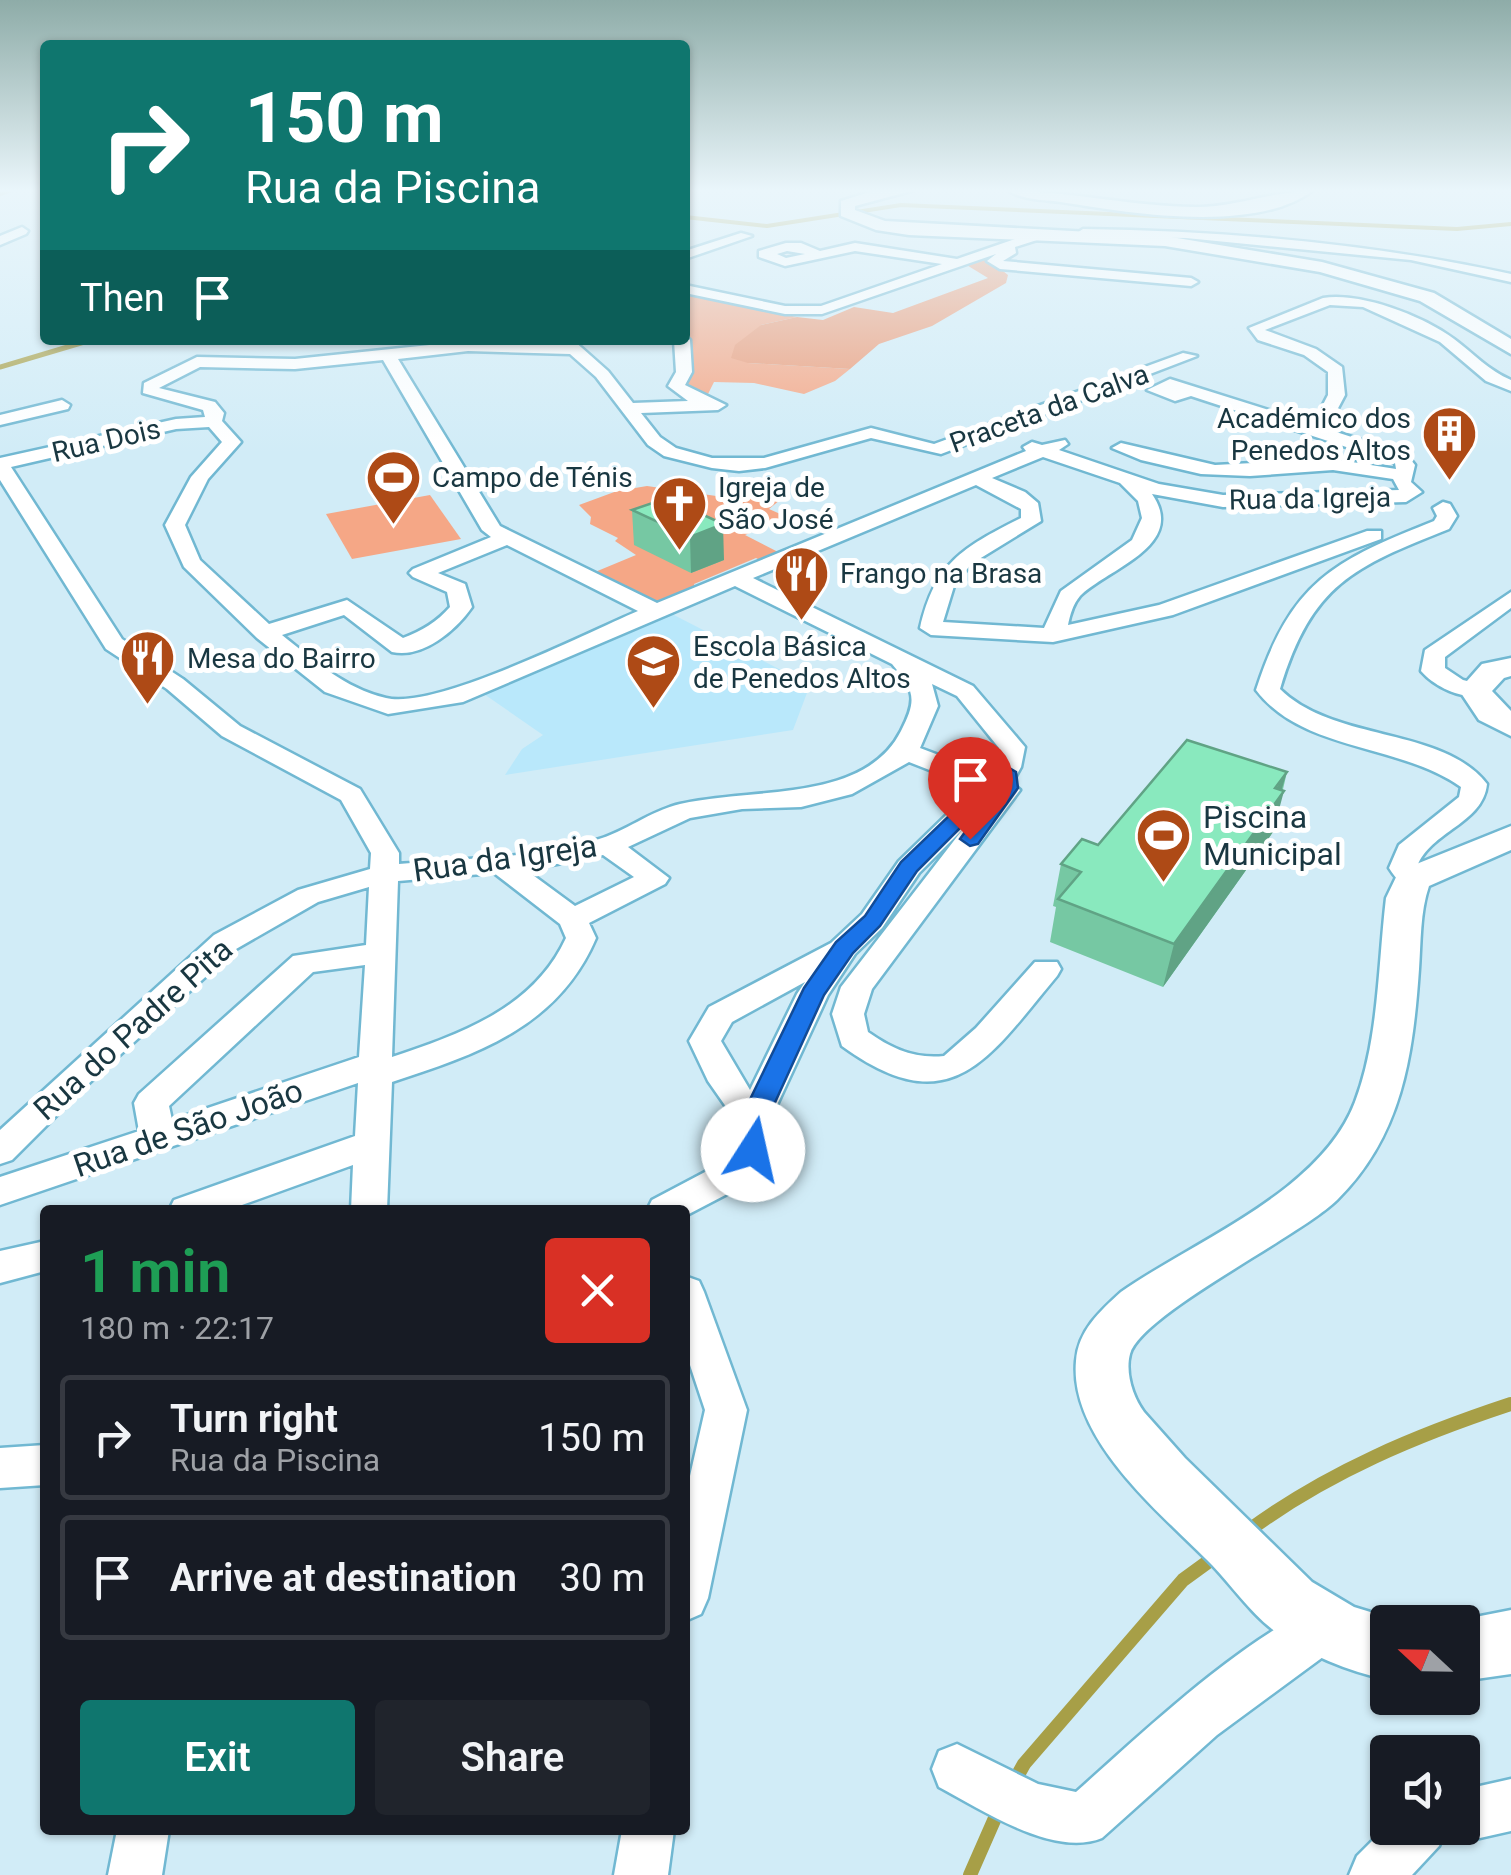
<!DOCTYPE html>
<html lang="en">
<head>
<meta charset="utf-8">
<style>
  :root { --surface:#171b24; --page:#20242c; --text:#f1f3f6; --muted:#9ea1a6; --line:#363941; --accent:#0f766e }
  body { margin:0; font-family:Roboto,sans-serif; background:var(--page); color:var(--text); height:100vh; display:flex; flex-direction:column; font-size:38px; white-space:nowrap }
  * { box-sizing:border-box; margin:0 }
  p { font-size:32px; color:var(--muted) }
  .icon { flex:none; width:55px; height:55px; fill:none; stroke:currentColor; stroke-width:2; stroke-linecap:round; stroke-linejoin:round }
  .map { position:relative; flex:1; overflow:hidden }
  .sheet { position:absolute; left:40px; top:1205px; width:650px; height:630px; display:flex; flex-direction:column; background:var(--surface); border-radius:10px; box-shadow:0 2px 8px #0004 }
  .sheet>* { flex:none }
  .hud { position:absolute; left:40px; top:40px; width:650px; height:305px; border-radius:10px; box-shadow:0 2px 8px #0004; background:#0f766e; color:#fff; overflow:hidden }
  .needle { width:65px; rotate:292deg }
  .fabs { position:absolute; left:1370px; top:1605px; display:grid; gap:20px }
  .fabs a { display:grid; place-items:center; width:110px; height:110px; border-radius:10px; background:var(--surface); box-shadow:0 2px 8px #0004; font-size:50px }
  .pin { position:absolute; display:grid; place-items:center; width:85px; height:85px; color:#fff; margin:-102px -42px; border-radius:50% 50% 50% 0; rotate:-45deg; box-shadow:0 0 10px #0007 }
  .pin .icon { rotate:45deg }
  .me { position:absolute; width:110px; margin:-55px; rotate:10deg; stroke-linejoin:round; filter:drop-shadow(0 0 8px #0008) }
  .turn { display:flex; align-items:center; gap:35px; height:210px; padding:0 40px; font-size:45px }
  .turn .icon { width:130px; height:130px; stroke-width:2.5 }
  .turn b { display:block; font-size:70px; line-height:85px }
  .then { display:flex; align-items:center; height:95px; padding:0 40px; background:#0003; gap:20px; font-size:38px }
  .round { display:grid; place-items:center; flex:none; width:105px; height:105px; border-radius:10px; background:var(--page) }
  .summary { display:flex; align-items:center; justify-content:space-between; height:170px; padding:0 40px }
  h1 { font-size:60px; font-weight:600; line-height:75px; color:#1e9e55 }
  .cta { display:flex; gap:20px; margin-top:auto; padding:20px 40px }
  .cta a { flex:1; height:115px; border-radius:10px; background:var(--accent); color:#fff; font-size:40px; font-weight:600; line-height:115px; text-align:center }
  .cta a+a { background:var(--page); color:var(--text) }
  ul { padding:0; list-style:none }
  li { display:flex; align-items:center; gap:30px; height:125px; margin:0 20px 15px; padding:0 20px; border:5px solid var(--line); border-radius:10px }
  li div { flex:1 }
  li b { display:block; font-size:38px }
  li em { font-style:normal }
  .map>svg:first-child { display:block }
  .built { fill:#b9e8fb }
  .green { fill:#f5a786 }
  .forest { fill:#ec9a76 }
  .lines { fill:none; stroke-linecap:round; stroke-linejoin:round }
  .stream-far2 { stroke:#a79f47; stroke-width:4 }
  .stream-far1 { stroke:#a79f47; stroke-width:5 }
  .stream { stroke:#a79f47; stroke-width:14 }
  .minor-casing { stroke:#71b8d2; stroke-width:5 }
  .major-casing { stroke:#71b8d2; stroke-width:5 }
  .minor { fill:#fff; fill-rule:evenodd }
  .major { fill:#fff; fill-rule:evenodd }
  .wall { fill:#76c8a3 }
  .shaded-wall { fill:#60a385 }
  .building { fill:#89e9be; stroke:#60a385; stroke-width:2.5 }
  .route { fill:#1a73e8; stroke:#114b97; stroke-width:2.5 }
  .labels { text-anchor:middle; stroke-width:10; stroke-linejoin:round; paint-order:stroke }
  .far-street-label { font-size:28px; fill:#193741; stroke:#fff }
  .far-poi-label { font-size:28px; fill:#193741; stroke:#fff; text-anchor:start }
  .poi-label { font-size:32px; fill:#193741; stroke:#fff; text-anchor:start }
  .street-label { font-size:32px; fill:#193741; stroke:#fff }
</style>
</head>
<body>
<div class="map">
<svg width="1511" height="1875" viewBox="0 0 1511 1875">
  <rect width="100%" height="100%" fill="#d1ecf7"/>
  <path class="built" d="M672,614l138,71 -17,45 -288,45 17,-26 21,-14 -62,-43z"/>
  <g class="green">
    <path d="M685,293l112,24 -36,8 -13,38 102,6 -15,12 -31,13 -50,-11 -40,-1 -6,12 -22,-7c6,-35 -1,-61 -1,-94z"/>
    <path d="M647,486l83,12 26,-8 30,5 -17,14 18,8 -42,18 35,18 -18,8 -6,-3 -62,26 1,4 -33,16 -67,-32 41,-17 -21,-14 3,-3 -28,-14 1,-7 -12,-12 38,-14z"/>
    <path d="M430,495l31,44 -109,20 -26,-45z"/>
  </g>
  <path class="forest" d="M1010,247l-21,13 19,15 -2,8 -74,43 -53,18 -29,25 -102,-6 -17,-5 4,-13 26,-20 36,-8 26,3 31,-13 39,6 95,-35 -23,-14z"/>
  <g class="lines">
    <g class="stream-far2">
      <path d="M0,194l9,-3"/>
      <path d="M685,217l82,9 134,-21 556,24 54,-5"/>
    </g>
    <path class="stream-far1" d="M0,367l91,-27"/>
    <g class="stream">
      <path d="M1248,1531c80,-59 169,-96 263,-127"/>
      <path d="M1014,1782l10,-18 159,-184 33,-24"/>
      <path d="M970,1875l29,-66"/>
    </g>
    <defs>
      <g id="minor">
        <path d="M22,227l6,4 -2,3 -26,11v-9z"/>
        <path d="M1083,229c144,2 287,14 428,45v8l-100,-22 -225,-22 -107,-2 -2,-3z"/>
        <path d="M1035,232l5,1v6l-25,8 1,6 -13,8 188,17 7,4 -7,4 -191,-17 -13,-8 9,-7 -174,60h-37l-100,-21v-8l100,21h36l121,-42 -87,-13 -70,15 -26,-9v-6l27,-8h15l19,8 35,-8 102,16zM787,251l18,3 -19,4 -9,-4z"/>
        <path d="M741,233l11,3 -67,23v-8z"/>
        <path d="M1323,298c38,-6 100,18 131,41 19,14 35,32 57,41v11l-25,-10 -46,-39 -77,-35 -33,-2 -65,25 51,19 26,18 3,28 -18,34 80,26 8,10 -4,17 11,10 -16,10 -183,5 -71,-13c36,52 -45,75 -72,102 -7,8 -10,19 -12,29l91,-20 208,-74h14v8l-208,76 -120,27 -122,-7 -11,-7c15,-66 44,-81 101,-110v-9l-45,-24 -223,93 220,108 52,61 -4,20 -9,16 8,7 -148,199 -8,25 4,18c24,17 47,27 76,24l32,-28 59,-66h22l4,7 -4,7c-68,81 -105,150 -215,70l-10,-32 9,-27 122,-158 -44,44 -37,55 -27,26 -27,41 -58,125 1,30 -6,9 -34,33 -46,24v-6h-38l5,-10 53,-28 30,-27 1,-24 -28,-40 -19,-40 20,-34 122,-64 31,-29 37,-53 70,-68 -14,-13 -46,-18 -57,32 -51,13 -59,2 -52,9 -62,29 41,31 -4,6 -76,39 7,15c-38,89 -118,116 -204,144l-5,128h-36l2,-45 -125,45h-59l5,-10 181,-64 3,-53 -358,122v-28l139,-46 -5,-28 5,-9 154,-138 73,-11 3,-58 -51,15 -82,47 -149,136 -75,75 -12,4v-34l214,-195 84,-45 72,-21 1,-16 -30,-53 -119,-64 -55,-47 -61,-40 -106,-169v-22l176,-39 29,-2 -2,-7 -60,-17 1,-10 53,-26 98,2 173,-18 91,3 -3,-4h17l35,31 25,32 55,-2 -20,-15 8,-14 -2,-32h11v-4l5,4 2,32 -7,13 41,20 -8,5 -77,3 19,24 16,11 36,10h52l107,-30 63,16 249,-91 14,3 -256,98 -70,-16 -106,30 -26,3 -27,-3 -48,-12 -16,-11 -52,-68 -26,-23 -102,-3 -70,8 102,167 157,77 369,-152 -3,-4 9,-5 10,3 23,-5 3,4 -9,6 100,34 64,11 176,-5 -6,-11 -60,-9 -83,6 -49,-2 -60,-14 -29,-12 9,-5 94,22 118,-6 63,10 -1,-6 -204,-67 -16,5 -28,-11 23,-11 143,45 15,-29v-23l-24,-17 -46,-15 -9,-12zM383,360l99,170 9,7 -78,32 -4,4 4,4 34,15 3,15c-13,15 -28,24 -47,31l-56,-38 -78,24 -69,-64 -15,-35 23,-46 33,-37 -19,-21 2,-8 -9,-11 -56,-14 41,-21 95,2zM209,427l13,15 -31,35 -26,48 19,42 73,71 68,54 63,22 75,-12 272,-116 157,78c22,27 26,34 9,67 -37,73 -151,56 -221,73 -30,7 -55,28 -84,36 -63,19 -132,18 -197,24v-11l-39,-64 -120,-63 -57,-47 -61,-40 -111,-172 165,-38zM1043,457l77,26 18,18 4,17 -10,22 -71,51 -17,37 -101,-6 11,-36 17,-22 70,-43 -3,-18 -13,-11 -33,-14zM507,545l131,66c-52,22 -202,99 -252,87 -42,-10 -71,-37 -104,-63l62,-20 48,37c31,7 64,-22 80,-45l-7,-23 -27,-11zM932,684l25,12 42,52 -3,19 -12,14 -11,-13 -53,-20 18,-42zM603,855l31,22 -59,29 -49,-36zM494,873l66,51 6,14c-32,70 -105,96 -174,119l6,-176zM365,965l-6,92 -187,63 -3,-14 144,-134zM805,982l-8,12 -47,96 -29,-49 11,-19z"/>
        <path d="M62,400l8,5 -2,4 -68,16v-10z"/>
        <path d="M1443,502l7,2 7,12 -8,13c-96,38 -137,55 -169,160 55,54 162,37 207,95 -4,40 -57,47 -70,83l9,12 -4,6c-17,5 -24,-3 -33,-17l10,-23 60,-48 2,-10c-62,-44 -158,-35 -205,-97 35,-108 77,-129 178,-169l3,-5 -4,-8z"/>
        <path d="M1511,592v16l-66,49v11l18,12 20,5 4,5 -4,5c-21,5 -48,-8 -62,-24l4,-21z"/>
        <path d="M45,1241v30l-45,12v-32z"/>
        <path d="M685,1276l14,5 5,11 43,118 -39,188 -7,16 -16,7v-123l20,-88 -20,-60z"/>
        <path d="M45,1445v40l-45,3v-40z"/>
        <path d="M1325,1603l17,6 6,17 -6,17 -125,92 -115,103c-48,20 -120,-28 -163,-51l-7,-18 7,-18 18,-7 81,40 38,8c66,-59 168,-156 249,-189z"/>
        <path d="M1511,1779v52l-49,11 -18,-8 -5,12 -27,29h-63l8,-19 31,-31 74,3v-38z"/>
        <path d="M117,1830h52l-7,45h-54z"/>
        <path d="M622,1830h52l-6,45h-54z"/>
      </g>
      <g id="major">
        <path d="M873,191h38l-56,15v4l30,11 280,15 157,26 112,31 77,46v15l-91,-53 -100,-29 -155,-26 -256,-11 -33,-5 -35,-14v-15z"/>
        <path d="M1009,191c63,0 124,16 187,16 40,0 77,-16 116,-16 -57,43 -184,22 -251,11 -16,-2 -38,-2 -52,-11z"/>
        <path d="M1511,658v18l-7,2 -12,13 19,20v25l-32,-16 -20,-30 23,-26z"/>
        <path d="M1511,826v24l-82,36c-9,26 -8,56 -10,83 -6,87 -17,167 -82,231 -38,37 -196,114 -207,154 -5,19 3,43 14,58l41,46 127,124 42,25 49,15h-15v58c-40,-9 -80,-25 -112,-48 -25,-18 -43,-45 -64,-67 -50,-51 -143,-125 -136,-204 2,-30 24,-50 45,-69 74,-52 200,-100 234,-190 24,-63 23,-137 31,-204l13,-27z"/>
        <path d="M1511,1610v64l-49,7v-59h-12z"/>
      </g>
    </defs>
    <use href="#minor" class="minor-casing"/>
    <use href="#major" class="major-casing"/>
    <use href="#minor" class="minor"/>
    <use href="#major" class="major"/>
  </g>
  <g class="wall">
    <path d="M667,498l57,62 -33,13 -57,-28 -2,-35z"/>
    <path d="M1287,772l-14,60 -110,155 -113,-45 6,-35 -3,-1 8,-42 37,-19z"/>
  </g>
  <g class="shaded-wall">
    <path d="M723,524l1,36 -33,13 -1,-36z"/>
    <path d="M1287,772l-8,26 5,-7 -11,41 -110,155 11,-43z"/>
  </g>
  <g class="building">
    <path d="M667,498l56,26 -33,13 -58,-27z"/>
    <path d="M1187,740l100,32 -12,16 9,3 -110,153 -116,-45 23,-27 -20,-8 21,-25 16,6z"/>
  </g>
  <linearGradient id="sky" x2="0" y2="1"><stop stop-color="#8eaca8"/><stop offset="0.42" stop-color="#eaf6fb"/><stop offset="1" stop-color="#eaf6fb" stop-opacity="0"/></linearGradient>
  <rect width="1511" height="454" fill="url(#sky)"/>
  <path class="route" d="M1006,766l10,6 2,16 -40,56 -8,2 -10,-7 30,-41 -73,73 -37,55 -27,27 -29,42 -57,125 -1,30 -4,7h-18l-4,-7v-30l64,-132 32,-46 29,-26 36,-54 78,-75 12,-6 8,-13z"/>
  <defs>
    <symbol id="building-pin" viewBox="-11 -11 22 30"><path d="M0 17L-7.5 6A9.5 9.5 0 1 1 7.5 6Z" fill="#ae4a16" stroke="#fff"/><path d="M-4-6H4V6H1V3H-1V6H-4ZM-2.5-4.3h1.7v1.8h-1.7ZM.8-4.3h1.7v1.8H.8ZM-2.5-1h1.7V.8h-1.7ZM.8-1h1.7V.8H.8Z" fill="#fff"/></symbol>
    <symbol id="stadium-pin" viewBox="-11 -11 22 30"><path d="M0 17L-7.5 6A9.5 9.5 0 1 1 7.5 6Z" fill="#ae4a16" stroke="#fff"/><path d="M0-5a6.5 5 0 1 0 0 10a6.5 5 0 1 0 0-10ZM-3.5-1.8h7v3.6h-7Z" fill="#fff"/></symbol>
    <symbol id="church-pin" viewBox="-11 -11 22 30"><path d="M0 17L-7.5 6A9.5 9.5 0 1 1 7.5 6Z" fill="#ae4a16" stroke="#fff"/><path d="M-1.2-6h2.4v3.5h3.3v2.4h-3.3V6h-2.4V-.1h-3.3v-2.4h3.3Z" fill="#fff"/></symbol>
    <symbol id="restaurant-pin" viewBox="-11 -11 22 30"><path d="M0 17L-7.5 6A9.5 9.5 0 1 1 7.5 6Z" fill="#ae4a16" stroke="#fff"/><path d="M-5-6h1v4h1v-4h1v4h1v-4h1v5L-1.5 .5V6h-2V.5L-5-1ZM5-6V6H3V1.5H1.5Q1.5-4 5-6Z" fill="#fff"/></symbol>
    <symbol id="school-pin" viewBox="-11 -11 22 30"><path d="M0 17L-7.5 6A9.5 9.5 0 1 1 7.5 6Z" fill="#ae4a16" stroke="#fff"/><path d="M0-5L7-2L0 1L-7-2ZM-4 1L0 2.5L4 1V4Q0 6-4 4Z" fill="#fff"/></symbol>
  </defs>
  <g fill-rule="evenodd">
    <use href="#building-pin" x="1418" y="402" width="63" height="86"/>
    <use href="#stadium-pin" x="362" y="446" width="63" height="86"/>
    <use href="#church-pin" x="648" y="472" width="63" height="86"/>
    <use href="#restaurant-pin" x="770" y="542" width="63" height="86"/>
    <use href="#restaurant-pin" x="116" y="626" width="63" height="86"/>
    <use href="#school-pin" x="622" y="630" width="63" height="86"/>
    <use href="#stadium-pin" x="1132" y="804" width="63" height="86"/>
  </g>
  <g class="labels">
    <g class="far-street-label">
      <text transform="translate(1049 408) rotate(-20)" y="10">Praceta da Calva</text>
      <text transform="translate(106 440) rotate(-13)" y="10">Rua Dois</text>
      <text transform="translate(1310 498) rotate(-1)" y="10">Rua da Igreja</text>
    </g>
    <g class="far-poi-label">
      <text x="1411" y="428" text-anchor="end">Académico dos<tspan x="1411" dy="32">Penedos Altos</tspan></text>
      <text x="432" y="487">Campo de Ténis</text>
      <text x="718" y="497">Igreja de<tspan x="718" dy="32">São José</tspan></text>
      <text x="840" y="583">Frango na Brasa</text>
      <text x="693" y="656">Escola Básica<tspan x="693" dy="32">de Penedos Altos</tspan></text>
      <text x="187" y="668">Mesa do Bairro</text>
    </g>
    <g class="poi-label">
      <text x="1203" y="828">Piscina<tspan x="1203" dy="37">Municipal</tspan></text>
    </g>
    <g class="street-label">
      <text transform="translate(505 858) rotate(-8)" y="11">Rua da Igreja</text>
      <text transform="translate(133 1029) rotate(-42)" y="11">Rua do Padre Pita</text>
      <text transform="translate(188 1128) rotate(-19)" y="11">Rua de São João</text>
    </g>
  </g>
</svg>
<div class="fabs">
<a><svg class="needle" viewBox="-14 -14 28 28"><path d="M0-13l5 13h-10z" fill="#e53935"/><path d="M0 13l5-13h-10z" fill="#9ea1a6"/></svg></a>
<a><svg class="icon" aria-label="sound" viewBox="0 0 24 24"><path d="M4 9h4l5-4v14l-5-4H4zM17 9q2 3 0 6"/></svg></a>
</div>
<div class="pin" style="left:970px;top:839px;background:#d93025"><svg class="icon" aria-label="arrive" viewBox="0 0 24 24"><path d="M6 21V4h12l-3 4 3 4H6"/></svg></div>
<svg class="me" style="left:753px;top:1150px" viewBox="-20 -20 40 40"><circle r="19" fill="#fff"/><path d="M0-13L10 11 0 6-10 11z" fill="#1a73e8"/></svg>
<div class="hud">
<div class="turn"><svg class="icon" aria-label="right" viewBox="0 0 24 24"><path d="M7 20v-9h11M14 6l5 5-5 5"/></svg><div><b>150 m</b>Rua da Piscina</div></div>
<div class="then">Then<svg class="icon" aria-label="arrive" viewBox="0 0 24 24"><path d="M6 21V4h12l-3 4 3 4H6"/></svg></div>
</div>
<section class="sheet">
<div class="summary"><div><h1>1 min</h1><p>180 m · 22:17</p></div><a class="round" style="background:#d93025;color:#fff"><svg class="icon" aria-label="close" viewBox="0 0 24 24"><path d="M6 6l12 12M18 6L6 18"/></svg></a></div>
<ul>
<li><svg class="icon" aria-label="right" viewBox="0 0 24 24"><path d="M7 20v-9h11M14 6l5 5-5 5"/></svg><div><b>Turn right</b><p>Rua da Piscina</p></div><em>150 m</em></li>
<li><svg class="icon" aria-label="arrive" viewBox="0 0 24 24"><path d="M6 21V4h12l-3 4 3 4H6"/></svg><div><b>Arrive at destination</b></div><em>30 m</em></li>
</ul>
<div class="cta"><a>Exit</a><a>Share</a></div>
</section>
</div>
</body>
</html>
